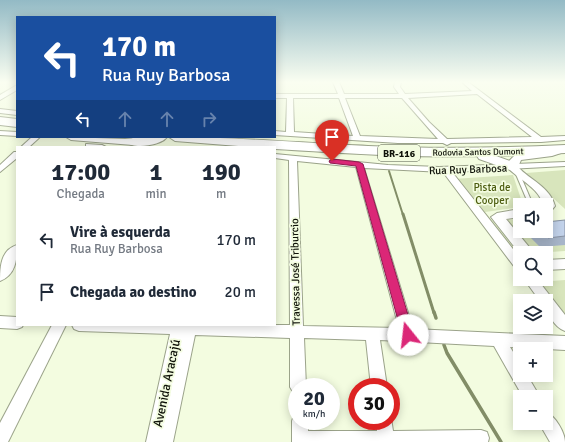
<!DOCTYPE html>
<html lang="pt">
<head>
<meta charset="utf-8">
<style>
  :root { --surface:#fff; --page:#f6f6f7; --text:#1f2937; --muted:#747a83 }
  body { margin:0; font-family:Signika,sans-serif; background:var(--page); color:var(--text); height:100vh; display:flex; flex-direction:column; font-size:15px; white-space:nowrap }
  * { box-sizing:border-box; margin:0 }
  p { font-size:13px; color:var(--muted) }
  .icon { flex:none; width:22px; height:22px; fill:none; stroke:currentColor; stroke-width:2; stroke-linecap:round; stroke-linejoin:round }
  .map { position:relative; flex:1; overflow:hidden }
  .drawer { position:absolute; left:16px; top:146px; width:260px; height:180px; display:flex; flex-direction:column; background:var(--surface); border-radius:0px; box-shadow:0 2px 10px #0003 }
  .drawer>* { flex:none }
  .guide { position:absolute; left:16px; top:16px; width:260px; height:122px; border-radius:0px; box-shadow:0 2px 10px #0003; background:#1a4fa0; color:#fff; overflow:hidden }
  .controls { position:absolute; left:513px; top:198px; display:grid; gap:8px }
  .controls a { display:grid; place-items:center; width:40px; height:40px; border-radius:0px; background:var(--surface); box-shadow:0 2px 10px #0003; font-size:20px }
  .speed { position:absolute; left:288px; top:378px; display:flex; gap:8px; font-size:20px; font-weight:700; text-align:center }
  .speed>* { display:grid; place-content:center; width:52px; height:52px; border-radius:50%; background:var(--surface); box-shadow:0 2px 10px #0003; line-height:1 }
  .speed small { font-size:10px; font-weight:400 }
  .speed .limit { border:6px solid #d22; background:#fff; color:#111 }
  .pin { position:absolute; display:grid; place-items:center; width:34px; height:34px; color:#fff; margin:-41px -17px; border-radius:50% 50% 50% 0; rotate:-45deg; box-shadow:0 0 4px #0007 }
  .pin .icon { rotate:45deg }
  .me { position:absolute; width:44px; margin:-22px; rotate:344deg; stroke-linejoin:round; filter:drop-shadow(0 0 3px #0008) }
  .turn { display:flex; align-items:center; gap:14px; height:84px; padding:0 20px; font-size:18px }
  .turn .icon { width:52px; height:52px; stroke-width:2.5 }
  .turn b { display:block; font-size:28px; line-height:34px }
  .lanes { display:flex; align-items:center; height:38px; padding:0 20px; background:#0003; justify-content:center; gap:20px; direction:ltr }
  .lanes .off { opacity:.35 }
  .eta { display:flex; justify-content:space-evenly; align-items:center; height:68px; text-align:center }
  .eta b { font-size:24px; font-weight:800; line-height:28px }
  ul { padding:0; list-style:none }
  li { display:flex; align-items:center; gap:12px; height:52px; padding:0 20px }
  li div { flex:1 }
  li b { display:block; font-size:15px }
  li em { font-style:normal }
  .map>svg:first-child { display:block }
  .green { fill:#d8e5bc }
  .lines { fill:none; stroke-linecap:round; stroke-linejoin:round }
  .stream-far2 { stroke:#828d67; stroke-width:2 }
  .stream-far1 { stroke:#828d67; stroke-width:3 }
  .stream { stroke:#828d67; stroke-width:3.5 }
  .service-casing { stroke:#9ba38a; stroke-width:2 }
  .minor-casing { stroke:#9ba38a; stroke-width:2 }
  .tertiary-casing { stroke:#9ba38a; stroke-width:2 }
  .secondary-casing { stroke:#9ba38a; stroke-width:2 }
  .trunk-casing { stroke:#9ba38a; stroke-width:2 }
  .service { fill:#fff; fill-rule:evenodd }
  .minor { fill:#fff; fill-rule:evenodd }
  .tertiary { fill:#fff; fill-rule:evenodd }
  .secondary { fill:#fff; fill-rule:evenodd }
  .trunk { fill:#fff; fill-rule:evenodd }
  .wall { fill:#a7b5c9 }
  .building { fill:#c2d2ea; stroke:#8893a4 }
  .route { fill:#db2777; stroke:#8e194d }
  .labels { text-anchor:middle; stroke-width:3.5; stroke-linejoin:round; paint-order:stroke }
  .far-street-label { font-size:9px; fill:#0e1108; stroke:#f3fce0 }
  .shield { fill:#f3fce0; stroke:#535849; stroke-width:1 }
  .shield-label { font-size:10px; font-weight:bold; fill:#0e1108 }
  .street-label { font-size:11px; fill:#0e1108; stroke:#f3fce0 }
  .park-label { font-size:11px; fill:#4d5d10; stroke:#f3fce0 }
  .near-street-label { font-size:13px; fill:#0e1108; stroke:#f3fce0 }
</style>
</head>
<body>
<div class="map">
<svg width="565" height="442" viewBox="0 0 565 442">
  <rect width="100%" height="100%" fill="#f3fce0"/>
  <g class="green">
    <path d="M565,170v39l-39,-36z"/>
    <path d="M513,175l10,30h-3v2l-35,5 35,42v7l-67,-82z"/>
    <path d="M520,219v12h13l32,14v6l-30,2 -29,-33z"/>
    <path d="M565,280v36l-27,-34z"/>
  </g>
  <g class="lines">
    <path class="stream-far2" d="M389,171l14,44"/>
    <path class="stream-far1" d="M403,214l31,99"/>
    <g class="stream">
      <path d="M434,312l2,6"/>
      <path d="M444,345l3,8 54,89"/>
    </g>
    <defs>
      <path id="service" d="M516,171h2l1,1 14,33h-4l-14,-33z"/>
      <g id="minor">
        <path d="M333,82h6l5,12h55l-5,-7 1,-5h6l-1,5 5,7 67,-3 -10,-9h6l73,55 24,-1v4l-24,2 -90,1 -4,2 -4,-2h-45l-123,-8v-4l11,1 1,-34h-12v-4h63zM477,94l55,43 -85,2 -18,-17 -21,-24zM293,98h46l14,38 -59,-4zM345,98h57l36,41 -78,-3z"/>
        <path d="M17,85v5l-17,10v-5z"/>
        <path d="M0,109l17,2v4l-17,-2z"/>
        <path d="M0,131l17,1v4l-17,-1z"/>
        <path d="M32,137h8l-11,10h-8z"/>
        <path d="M86,144l16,1 4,2h-20z"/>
        <path d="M14,152h3v6l-17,14v-7z"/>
        <path d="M275,154l113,11 51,2 126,-5v4l-113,6 68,86v13l-4,-2 -73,-97 -79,-4 49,161 152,7v14l-55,-3 10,16v12h7l13,22h-17l-29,-51 -114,-6 7,47h-16l-5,-47 -62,-2 2,49h-9v7l-4,-2 -3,-5v-49l-95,-3 -22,107h-27l24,-108 -91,-3 -5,-2 -2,-4h218l-1,-165 -14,-2zM297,161l59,6 43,161 -96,-2z"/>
        <path d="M524,279h13l28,36v16c-11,-4 -19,-19 -19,-30h-6z"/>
        <path d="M0,316l17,1v8h6l-1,2 -5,2 -17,-1z"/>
        <path d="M52,325h14l-58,117h-8v-19z"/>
        <path d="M546,412c9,4 19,20 19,30h-15l-11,-19h7z"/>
        <path d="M297,414v7h11v10h69l-1,-10h15v-3l2,13 88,-1 6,2 2,6 -1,4h-196v-21l2,-6z"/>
      </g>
      <g id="tertiary">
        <path d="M561,147l3,1v4l-12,4 -31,4 -3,7c12,13 32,20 37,39l-5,6 -4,1v-8h-3c-3,-16 -23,-25 -34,-36v-8l6,-6z"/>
        <path d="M520,209v8l-14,2 28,34 -14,1 -29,-37 6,-4z"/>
        <path d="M565,259v10l-19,1v-10z"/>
      </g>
      <g id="secondary">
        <path d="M66,137l59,2 22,-2 -14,8 -62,-5z"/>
        <path d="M17,245c0,14 -1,30 -17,36 0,-15 1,-31 17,-36z"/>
      </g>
      <g id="trunk">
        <path d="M0,117l17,2v8l-17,-2z"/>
        <path d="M150,137h17c-5,8 -34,13 -40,5l6,-4z"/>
        <path d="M169,137c66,0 133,6 199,9 66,3 131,2 197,-1v8l-69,3 22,8 2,3 -2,3 -5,1 -34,-12 -2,-3c-67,2 -135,-3 -202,-7v-2h-24l-76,-6z"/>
      </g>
    </defs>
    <use href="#service" class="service-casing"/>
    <use href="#minor" class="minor-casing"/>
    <use href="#tertiary" class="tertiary-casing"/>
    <use href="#secondary" class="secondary-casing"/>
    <use href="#trunk" class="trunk-casing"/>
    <use href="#service" class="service"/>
    <use href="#minor" class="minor"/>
    <use href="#tertiary" class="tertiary"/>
    <use href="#secondary" class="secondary"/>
    <use href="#trunk" class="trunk"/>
  </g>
  <path class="wall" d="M565,221v24l-25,2 -14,-14 2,-2h18z"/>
  <path class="building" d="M565,220v16l-17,2 -7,-7h5v-9z"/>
  <linearGradient id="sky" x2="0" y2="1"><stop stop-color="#93bac5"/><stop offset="0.57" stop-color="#fafef1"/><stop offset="1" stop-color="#fafef1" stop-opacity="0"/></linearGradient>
  <rect width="565" height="144" fill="url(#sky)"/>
  <path class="route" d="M332,159l27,3 4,2 51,171 -2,4 -4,2 -5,-2 -1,-4 -46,-169 -26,-3 -1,-2z"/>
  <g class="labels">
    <g class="far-street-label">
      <text transform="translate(478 152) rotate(-1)" y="3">Rodovia Santos Dumont</text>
    </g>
    <rect class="shield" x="378" y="145" width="42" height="16" rx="3"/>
    <g class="shield-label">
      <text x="399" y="157">BR-116</text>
    </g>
    <g class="street-label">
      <text transform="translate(468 169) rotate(-2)" y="4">Rua Ruy Barbosa</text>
      <text transform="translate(295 272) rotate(-91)" y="4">Travessa José Triburcio</text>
    </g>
    <g class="park-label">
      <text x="492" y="191">Pista de<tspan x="492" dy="13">Cooper</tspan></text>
    </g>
    <g class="near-street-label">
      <text transform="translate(166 383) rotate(-78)" y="5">Avenida Aracajú</text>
    </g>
  </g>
</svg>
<div class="controls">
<a><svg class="icon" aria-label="sound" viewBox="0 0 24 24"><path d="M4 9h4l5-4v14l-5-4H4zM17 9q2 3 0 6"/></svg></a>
<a><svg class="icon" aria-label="search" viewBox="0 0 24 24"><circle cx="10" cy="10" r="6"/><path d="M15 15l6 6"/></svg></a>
<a><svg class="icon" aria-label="layers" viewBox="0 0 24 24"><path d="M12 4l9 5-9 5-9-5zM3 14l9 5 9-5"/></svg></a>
<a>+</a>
<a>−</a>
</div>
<div class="speed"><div>20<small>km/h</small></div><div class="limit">30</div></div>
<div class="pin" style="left:332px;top:161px;background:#d93025"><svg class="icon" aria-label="arrive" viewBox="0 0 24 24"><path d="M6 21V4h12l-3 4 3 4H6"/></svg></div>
<svg class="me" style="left:408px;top:335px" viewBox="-20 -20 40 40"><circle r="19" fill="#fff"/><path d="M0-13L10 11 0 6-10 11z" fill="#db2777"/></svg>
<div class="guide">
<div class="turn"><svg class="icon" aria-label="left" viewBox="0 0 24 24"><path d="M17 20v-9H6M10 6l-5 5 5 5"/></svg><div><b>170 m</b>Rua Ruy Barbosa</div></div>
<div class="lanes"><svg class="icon" aria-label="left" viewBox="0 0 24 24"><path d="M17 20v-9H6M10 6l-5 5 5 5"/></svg><svg class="icon off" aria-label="ahead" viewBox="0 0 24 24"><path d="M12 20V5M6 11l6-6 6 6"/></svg><svg class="icon off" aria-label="ahead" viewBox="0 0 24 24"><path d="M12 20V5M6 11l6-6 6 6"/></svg><svg class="icon off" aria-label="right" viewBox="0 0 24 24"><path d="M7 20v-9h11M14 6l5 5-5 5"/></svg></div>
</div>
<section class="drawer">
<div class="eta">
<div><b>17:00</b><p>Chegada</p></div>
<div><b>1</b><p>min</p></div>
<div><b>190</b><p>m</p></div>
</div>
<ul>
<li><svg class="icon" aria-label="left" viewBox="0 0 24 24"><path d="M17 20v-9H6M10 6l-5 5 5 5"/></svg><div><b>Vire à esquerda</b><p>Rua Ruy Barbosa</p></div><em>170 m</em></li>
<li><svg class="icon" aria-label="arrive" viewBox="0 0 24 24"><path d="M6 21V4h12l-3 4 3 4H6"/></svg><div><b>Chegada ao destino</b></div><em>20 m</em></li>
</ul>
</section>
</div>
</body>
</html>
